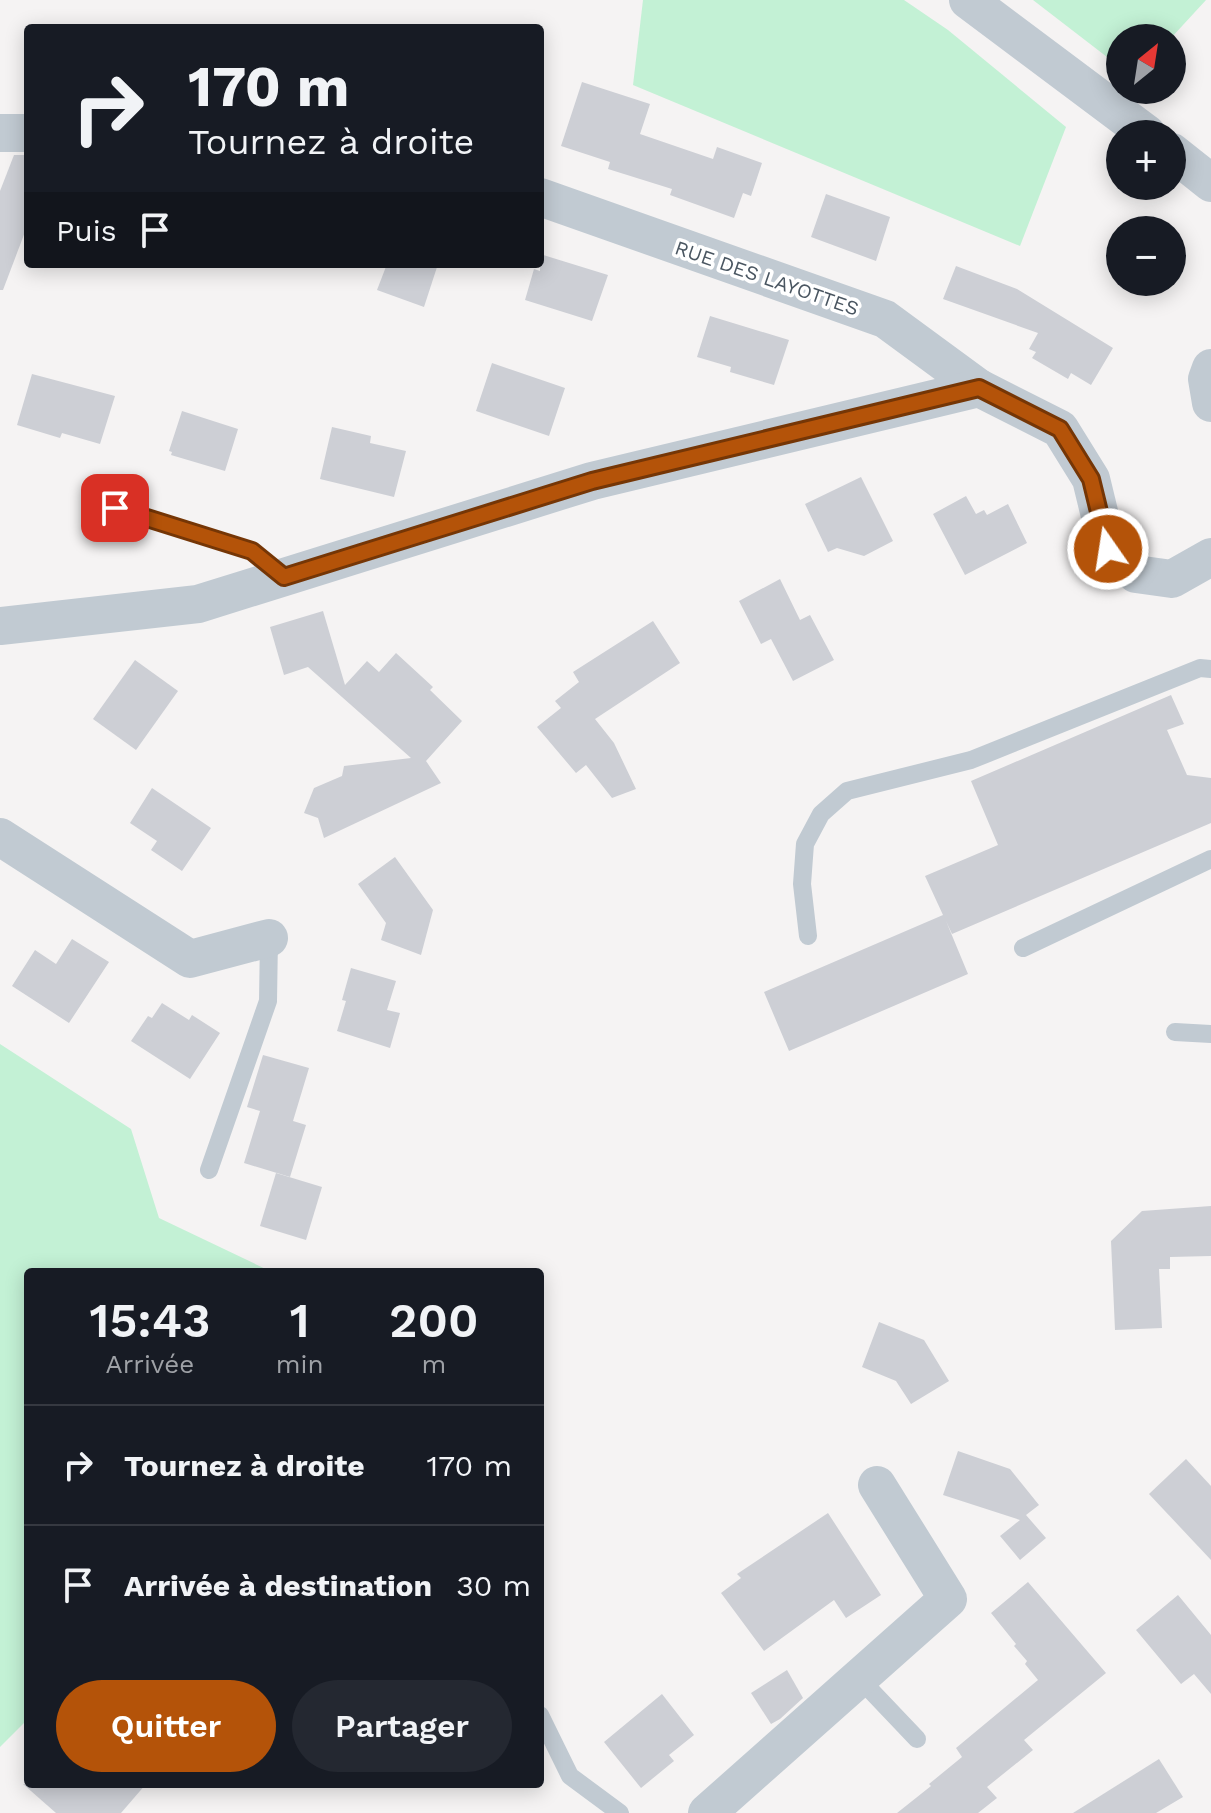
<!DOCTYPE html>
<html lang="fr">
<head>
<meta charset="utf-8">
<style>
  :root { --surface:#171b24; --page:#242831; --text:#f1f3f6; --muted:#9ea1a6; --line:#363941; --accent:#b45309 }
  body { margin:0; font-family:"Work Sans",sans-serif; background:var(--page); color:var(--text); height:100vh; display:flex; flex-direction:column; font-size:30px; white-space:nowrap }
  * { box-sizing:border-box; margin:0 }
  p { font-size:26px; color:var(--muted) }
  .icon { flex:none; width:44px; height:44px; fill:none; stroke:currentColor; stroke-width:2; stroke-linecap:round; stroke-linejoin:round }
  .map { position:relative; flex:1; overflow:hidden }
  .drawer { position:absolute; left:24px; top:1268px; width:520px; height:520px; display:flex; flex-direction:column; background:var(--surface); border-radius:8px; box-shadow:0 4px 20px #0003 }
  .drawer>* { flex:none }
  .guide { position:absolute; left:24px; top:24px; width:520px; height:244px; border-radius:8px; box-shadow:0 4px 20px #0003; background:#171b24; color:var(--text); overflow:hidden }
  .needle { width:52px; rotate:30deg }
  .buttons { position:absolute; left:1106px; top:24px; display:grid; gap:16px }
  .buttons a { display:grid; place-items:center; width:80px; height:80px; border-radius:50%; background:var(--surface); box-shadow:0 4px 20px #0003; font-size:40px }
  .pin { position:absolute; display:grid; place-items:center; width:68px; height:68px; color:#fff; margin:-34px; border-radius:16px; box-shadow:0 4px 12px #0006 }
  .me { position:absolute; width:88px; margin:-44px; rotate:347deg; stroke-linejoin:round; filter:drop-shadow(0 0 6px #0008) }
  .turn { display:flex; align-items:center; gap:28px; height:168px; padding:0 32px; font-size:36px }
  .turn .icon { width:104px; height:104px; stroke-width:2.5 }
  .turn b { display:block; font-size:56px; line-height:68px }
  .then { display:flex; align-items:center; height:76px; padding:0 32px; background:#0003; gap:16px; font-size:30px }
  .eta { display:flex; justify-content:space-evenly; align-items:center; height:136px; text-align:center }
  .eta b { font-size:48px; font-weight:600; line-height:56px }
  .cta { display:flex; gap:16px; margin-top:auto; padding:16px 32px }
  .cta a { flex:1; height:92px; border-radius:48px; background:var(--accent); color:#fff; font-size:32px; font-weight:600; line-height:92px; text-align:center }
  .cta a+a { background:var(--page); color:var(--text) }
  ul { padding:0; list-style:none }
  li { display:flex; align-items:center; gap:24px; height:120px; padding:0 32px; border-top:2px solid var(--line) }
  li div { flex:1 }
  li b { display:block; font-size:30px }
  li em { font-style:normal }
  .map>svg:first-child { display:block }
  .green { fill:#c3f1d5 }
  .building { fill:#cdcfd5 }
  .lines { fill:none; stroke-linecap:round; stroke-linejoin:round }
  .lane { stroke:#c1cad2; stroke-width:18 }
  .street { stroke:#c1cad2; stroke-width:38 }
  .route-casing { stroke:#753606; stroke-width:20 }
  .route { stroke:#b45309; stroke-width:14 }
  .labels { text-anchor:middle; stroke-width:7; stroke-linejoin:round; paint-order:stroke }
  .street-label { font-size:20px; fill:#4a5661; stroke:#fff }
</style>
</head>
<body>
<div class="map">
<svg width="1211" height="1813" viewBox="0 0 1211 1813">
  <rect width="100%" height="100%" fill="#f5f3f3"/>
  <g class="green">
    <path d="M643,0h261l44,30 118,97 -46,119 -387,-161z"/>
    <path d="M1033,0h173l-35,38h-51v29z"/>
    <path d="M0,1044l131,85 28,89 113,54h-244v447l-28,28z"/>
  </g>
  <g class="building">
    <path d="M582,82l68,22 -10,30 73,25 4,-12 45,16 -11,33 -8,-3 -9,25 -64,-23 2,-6 -64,-20 2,-7 -49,-16z"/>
    <path d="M14,155h14v69l-25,66h-3v-99z"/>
    <path d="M826,194l64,23 -14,44 -65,-24z"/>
    <path d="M540,254l68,21 -16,46 -67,-21 9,-31 6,2z"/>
    <path d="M387,264h51l-14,43 -47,-17z"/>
    <path d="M956,266l61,23 96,59 -22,37 -20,-12 -3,6 -36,-21 4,-6 -7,-3 9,-16 -95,-34z"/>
    <path d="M710,316l79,24 -15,45 -44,-13 1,-5 -34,-10z"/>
    <path d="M492,363l73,25 -16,48 -73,-25z"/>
    <path d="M32,374l83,22 -15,48 -38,-11 -2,5 -43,-13z"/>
    <path d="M182,411l56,18 -13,42 -54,-16 1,-3 -3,-1z"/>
    <path d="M332,427l39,9 -1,7 36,8 -12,46 -74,-18z"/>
    <path d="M861,477l32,64 -29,15 -27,-8 -9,4 -23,-48z"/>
    <path d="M966,496l10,18 8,-4 3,5 21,-11 19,39 -62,32 -32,-61z"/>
    <path d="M780,579l20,41 10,-5 24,45 -41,21 -22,-42 -10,5 -22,-43z"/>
    <path d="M323,611l22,74 22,-24 12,11 17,-19 37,34 -3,3 32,31 -36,40 15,22 -117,55 -6,-20 -14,-5 10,-25 28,-12 2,-10 67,-8 -103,-91 -24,8 -14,-48z"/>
    <path d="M653,621l27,42 -85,56 19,24 22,46 -24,9 -26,-33 -10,8 -39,-46 24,-19 -6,-7 24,-19 -6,-10z"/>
    <path d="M135,660l43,31 -42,59 -43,-31z"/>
    <path d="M1171,695l13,29 -17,6 20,45 24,3v45l-259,111 -6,-13 22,53 -179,77 -25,-59 179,-77 -18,-39 73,-31 -27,-64z"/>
    <path d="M152,788l59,40 -29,43 -31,-21 6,-9 -27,-18z"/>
    <path d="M395,857l38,53 -12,45 -40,-15 5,-17 -28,-39z"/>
    <path d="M72,939l37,23 -40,61 -57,-37 23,-36 21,14z"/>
    <path d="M351,968l45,13 -9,29 13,3 -10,35 -53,-17 9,-30 -4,-1z"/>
    <path d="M162,1003l27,17 3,-5 28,18 -30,46 -59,-38 17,-25 4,2z"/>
    <path d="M263,1055l46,13 -16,53 13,4 -16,52 -46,-14 16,-52 -13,-4z"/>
    <path d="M276,1173l46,14 -16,53 -46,-14z"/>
    <path d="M1211,1206v50l-41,1v12h-11l3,59 -47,2 -4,-89 31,-30z"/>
    <path d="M879,1322l45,18 25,41 -38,23 -15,-23 -34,-14z"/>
    <path d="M958,1451l52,18 29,36 -13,10 20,23 -26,22 -20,-24 20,-16 -77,-25z"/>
    <path d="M1186,1459l25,27v74l-62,-66z"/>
    <path d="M828,1513l53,82 -35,23 -12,-18 -70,51 -43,-58 20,-15 -4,-4z"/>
    <path d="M1028,1582l78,91 -82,67 9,10 -46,37 10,11 -19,15h-81l34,-27 -2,-2 33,-27 -6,-9 82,-68 -13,-16 2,-3 -13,-15 2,-2 -25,-31z"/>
    <path d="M1178,1595l33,40v59l-17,-20 -13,10 -45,-54z"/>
    <path d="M787,1670l16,28 -23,21 -9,5 -20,-31z"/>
    <path d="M662,1694l32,41 -25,20 5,6 -33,27 -37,-46z"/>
    <path d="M1159,1759l24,38 -27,16h-83z"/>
    <path d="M23,1784h123l-25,29h-65z"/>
  </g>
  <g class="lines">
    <g class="lane">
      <path d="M115,508l137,43 32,26"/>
      <path d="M808,936l-6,-52 3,-40 16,-30 26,-23 124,-31 229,-92 11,1"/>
      <path d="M1023,948l188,-89"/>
      <path d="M1175,1032l36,2"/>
      <path d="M209,1170l59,-169 1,-63"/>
      <path d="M859,1678l58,61"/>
      <path d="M540,1715l30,61 50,37"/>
    </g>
    <g class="street">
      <path d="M968,0l179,134"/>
      <path d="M0,133h28"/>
      <path d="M1172,152l39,31"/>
      <path d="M540,197l345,122 94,69"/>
      <path d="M1211,368l-4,11 4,24"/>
      <path d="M0,626l198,-22 394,-123 387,-93 81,41 31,50 17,70 28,25 36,5 39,-22"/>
      <path d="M0,837l190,122 79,-21"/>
      <path d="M707,1813l241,-214 -71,-114"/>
    </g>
  </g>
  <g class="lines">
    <defs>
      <path id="route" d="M115,508l137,43 32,26 308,-96 387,-93 81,41 31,50 17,70"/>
    </defs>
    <use href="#route" class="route-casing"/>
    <use href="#route" class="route"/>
  </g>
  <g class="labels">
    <g class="street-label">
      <text transform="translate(767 278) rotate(19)" y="7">RUE DES LAYOTTES</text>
    </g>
  </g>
</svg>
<div class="buttons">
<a><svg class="needle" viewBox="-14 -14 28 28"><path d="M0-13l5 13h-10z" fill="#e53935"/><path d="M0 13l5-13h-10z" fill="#9ea1a6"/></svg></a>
<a>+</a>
<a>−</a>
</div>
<div class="pin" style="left:115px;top:508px;background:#d93025"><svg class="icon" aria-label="arrive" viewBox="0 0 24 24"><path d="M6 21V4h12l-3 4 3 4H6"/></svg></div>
<svg class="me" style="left:1108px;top:549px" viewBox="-20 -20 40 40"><circle r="17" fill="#b45309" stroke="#fff" stroke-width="3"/><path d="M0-11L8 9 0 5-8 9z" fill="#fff"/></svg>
<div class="guide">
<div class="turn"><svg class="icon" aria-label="right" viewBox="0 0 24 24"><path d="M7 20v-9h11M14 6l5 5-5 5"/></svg><div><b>170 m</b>Tournez à droite</div></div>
<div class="then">Puis<svg class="icon" aria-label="arrive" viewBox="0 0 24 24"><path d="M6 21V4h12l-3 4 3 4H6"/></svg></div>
</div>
<section class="drawer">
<div class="eta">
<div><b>15:43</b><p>Arrivée</p></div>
<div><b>1</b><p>min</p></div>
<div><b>200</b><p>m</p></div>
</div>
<ul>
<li><svg class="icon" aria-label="right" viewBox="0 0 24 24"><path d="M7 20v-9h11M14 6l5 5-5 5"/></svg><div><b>Tournez à droite</b></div><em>170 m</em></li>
<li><svg class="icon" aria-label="arrive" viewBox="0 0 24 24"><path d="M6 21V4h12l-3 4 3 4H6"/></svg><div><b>Arrivée à destination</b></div><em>30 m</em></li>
</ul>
<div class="cta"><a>Quitter</a><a>Partager</a></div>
</section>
</div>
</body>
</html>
